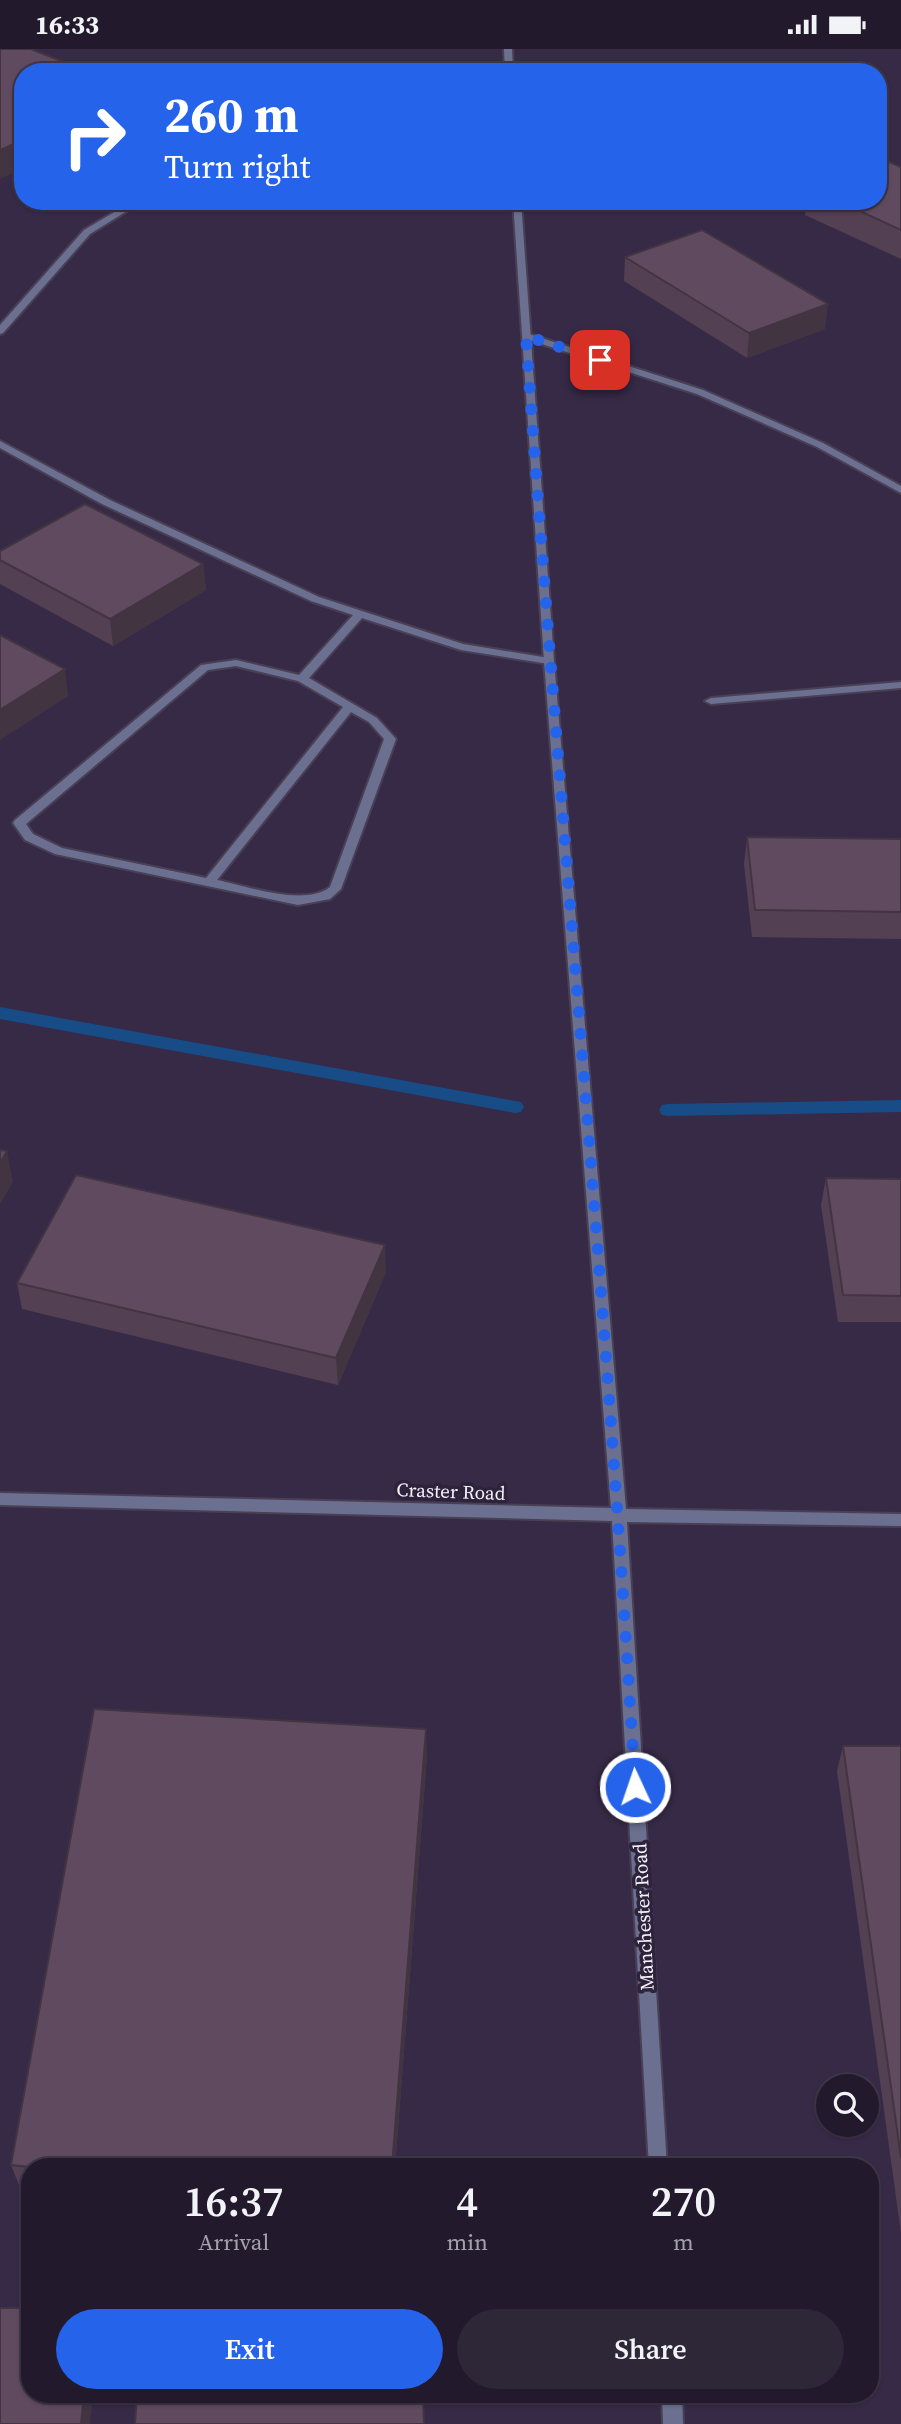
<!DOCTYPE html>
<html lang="en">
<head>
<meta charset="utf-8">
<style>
  :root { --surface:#221a2c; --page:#2e2738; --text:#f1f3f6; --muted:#a2a1a9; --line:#3f3848; --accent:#2563eb }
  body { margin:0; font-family:"Source Serif 4",serif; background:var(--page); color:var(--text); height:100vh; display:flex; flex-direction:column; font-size:26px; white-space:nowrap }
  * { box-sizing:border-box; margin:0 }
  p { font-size:23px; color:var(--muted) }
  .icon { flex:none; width:38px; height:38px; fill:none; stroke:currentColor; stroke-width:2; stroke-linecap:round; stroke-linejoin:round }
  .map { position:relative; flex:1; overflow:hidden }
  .sheet { position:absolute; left:21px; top:2109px; width:858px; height:245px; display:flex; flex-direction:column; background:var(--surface); border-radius:28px; box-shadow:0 2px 5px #0004,0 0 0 2px var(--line) }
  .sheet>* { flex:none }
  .top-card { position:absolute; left:14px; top:14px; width:873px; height:147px; border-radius:28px; box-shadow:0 2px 5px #0004,0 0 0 2px var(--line); background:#2563eb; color:#fff; overflow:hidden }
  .buttons { position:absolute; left:816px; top:2025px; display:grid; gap:14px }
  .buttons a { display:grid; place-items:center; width:63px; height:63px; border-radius:50%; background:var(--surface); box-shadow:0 2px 5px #0004,0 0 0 2px var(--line); font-size:35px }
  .pin { position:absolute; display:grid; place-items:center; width:60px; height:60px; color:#fff; margin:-30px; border-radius:14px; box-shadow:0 4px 10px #0006 }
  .me { position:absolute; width:77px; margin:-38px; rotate:357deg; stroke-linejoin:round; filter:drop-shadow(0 0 5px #0008) }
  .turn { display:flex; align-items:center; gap:24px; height:147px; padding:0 35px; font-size:32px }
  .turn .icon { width:91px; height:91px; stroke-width:2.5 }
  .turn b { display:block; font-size:49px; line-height:60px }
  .eta { display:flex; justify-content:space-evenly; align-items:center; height:119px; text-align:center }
  .eta b { font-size:42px; font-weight:600; line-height:49px }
  .action { display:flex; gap:14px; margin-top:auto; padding:14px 35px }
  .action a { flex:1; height:80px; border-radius:42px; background:var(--accent); color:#fff; font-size:28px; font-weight:600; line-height:80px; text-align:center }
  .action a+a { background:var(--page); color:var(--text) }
  .status { display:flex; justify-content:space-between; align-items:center; height:49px; padding:0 35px; background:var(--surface); direction:ltr }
  .status svg { height:19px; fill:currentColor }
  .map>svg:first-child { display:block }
  .built { fill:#372a47; fill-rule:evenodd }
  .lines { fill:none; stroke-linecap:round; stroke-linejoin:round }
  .stream { fill:#184c87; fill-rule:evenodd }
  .lane-casing { stroke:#494055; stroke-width:4 }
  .street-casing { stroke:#494055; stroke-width:4 }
  .lane { fill:#6b7090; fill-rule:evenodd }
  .street { fill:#6b7090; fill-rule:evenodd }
  .wall { fill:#534052 }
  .shaded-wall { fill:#433442 }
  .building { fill:#604a5f; stroke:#433442; stroke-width:2 }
  .route { stroke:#2563eb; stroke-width:12; stroke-dasharray:0 21.6 }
  .labels { text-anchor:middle; stroke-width:7; stroke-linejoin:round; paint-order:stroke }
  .street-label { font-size:19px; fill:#f6f1fe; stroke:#2d233a }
</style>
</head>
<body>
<div class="status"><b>16:33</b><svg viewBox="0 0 49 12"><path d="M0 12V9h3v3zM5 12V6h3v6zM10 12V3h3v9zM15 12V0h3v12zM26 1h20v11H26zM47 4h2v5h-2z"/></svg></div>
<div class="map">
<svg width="901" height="2375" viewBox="0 0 901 2375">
  <rect width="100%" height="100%" fill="#2d233a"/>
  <path class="built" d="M0,0h901v2375h-901zM23,23h855v129h-855zM828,2037h38v39h-38zM30,2118h840v227h-840z"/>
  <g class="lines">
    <g class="stream">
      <path d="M0,958l515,94 6,1 3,5 -3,5 -6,1 -515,-94z"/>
      <path d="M901,1051v12l-233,4 -6,-1 -3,-5 3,-5 6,-1z"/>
    </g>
    <defs>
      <g id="lane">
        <path d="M133,152h10l-53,33 -87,99 -3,1v-9l84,-95z"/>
        <path d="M523,285h6l174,56 120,53 78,43v7l-84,-46 -120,-53 -174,-56z"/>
        <path d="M0,392l110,59 209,97 144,47 86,14 5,3 -5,3 -88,-14 -99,-32 -53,60 68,40 19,21 -55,150 -11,10 -32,6 -243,-51 -30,-14 -12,-17 2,-3 186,-155 35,-5 63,15 54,-60 -42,-14 -209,-97 -102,-56zM236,617l62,15 45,26 -137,171 -144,-30 -29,-14 -7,-10 182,-154zM351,663l18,10 15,17 -54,148c-26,20 -83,-1 -113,-7z"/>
        <path d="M901,633v6l-190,16 -6,-3 6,-3z"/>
      </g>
      <g id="street">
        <path d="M504,0h8l1,23h-8z"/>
        <path d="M513,152h8l33,460 72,848 275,5v12l-274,-4 40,645h-18l-37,-646 -612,-16v-12l611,15 -67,-847z"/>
        <path d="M662,2345h20l1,30h-20z"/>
      </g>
    </defs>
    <use href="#lane" class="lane-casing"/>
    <use href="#street" class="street-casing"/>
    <use href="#lane" class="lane"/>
    <use href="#street" class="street"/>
  </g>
  <g class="wall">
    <path d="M901,118v92l-96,-44 2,-14h71z"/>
    <path d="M625,208l200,72 -78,29 -123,-77z"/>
    <path d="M0,502l203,13 3,26 -93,56 -113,-62z"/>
    <path d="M747,788l154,2v100l-149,-2 -8,-73z"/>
    <path d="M826,1129l75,1v143h-63l-17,-117z"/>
    <path d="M386,1223l-48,113 -316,-76 -5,-26z"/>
    <path d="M843,1697h58v487l-64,-462z"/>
    <path d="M427,1707l-32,411h-365v22l-10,-1 -9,-23z"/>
  </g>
  <g class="shaded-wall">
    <path d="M23,91v29l-23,10v-29z"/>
    <path d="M828,255l-3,25 -78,29 2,-25z"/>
    <path d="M203,515l3,26 -93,56 -3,-27z"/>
    <path d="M65,620l3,27 -68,44v-30z"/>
    <path d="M7,1102l6,31 -13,22v-41z"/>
    <path d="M385,1196l1,27 -48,113 -2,-27z"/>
    <path d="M426,1680l1,27 -32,411h-3z"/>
    <path d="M84,2345h9l-3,30h-9z"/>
  </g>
  <g class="building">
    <path d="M0,0h31l58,23h-66v68l-23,10z"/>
    <path d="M878,108l23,10v63l-63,-29h40z"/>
    <path d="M702,181l126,74 -79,29 -124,-76z"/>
    <path d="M85,455l118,60 -93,55 -110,-59v-9z"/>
    <path d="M0,586l65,34 -65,41z"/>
    <path d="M747,788l154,2v73l-146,-2z"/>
    <path d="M0,1101l7,1 -7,12z"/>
    <path d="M76,1126l309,70 -49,113 -319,-75z"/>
    <path d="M826,1129l75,1v117l-58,-1z"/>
    <path d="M94,1660l332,20 -34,438h-362l-19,-2z"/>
    <path d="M843,1697h58v412z"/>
    <path d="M0,2259h30v86h54l-3,30h-81z"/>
    <path d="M137,2345h286l1,30h-289z"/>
  </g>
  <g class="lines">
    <path class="route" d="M600,311l-74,-24c34,483 81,966 109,1451"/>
  </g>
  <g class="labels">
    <g class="street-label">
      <text transform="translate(451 1442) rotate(2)" y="7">Craster Road</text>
      <text transform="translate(643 1868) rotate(-93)" y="7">Manchester Road</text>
    </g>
  </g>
</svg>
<div class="buttons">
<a><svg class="icon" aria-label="search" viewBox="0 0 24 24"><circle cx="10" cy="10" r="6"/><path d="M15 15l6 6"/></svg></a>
</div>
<div class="pin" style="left:600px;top:311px;background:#d93025"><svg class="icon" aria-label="arrive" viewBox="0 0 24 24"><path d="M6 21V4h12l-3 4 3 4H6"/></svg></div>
<svg class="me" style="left:635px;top:1738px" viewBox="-20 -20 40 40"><circle r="17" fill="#2563eb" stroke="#fff" stroke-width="3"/><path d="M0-11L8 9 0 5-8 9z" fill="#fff"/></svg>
<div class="top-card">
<div class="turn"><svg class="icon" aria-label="right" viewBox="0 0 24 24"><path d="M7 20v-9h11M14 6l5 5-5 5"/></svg><div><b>260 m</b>Turn right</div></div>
</div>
<section class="sheet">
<div class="eta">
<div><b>16:37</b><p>Arrival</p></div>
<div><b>4</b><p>min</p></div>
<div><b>270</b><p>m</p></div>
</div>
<div class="action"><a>Exit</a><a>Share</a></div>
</section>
</div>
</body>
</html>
